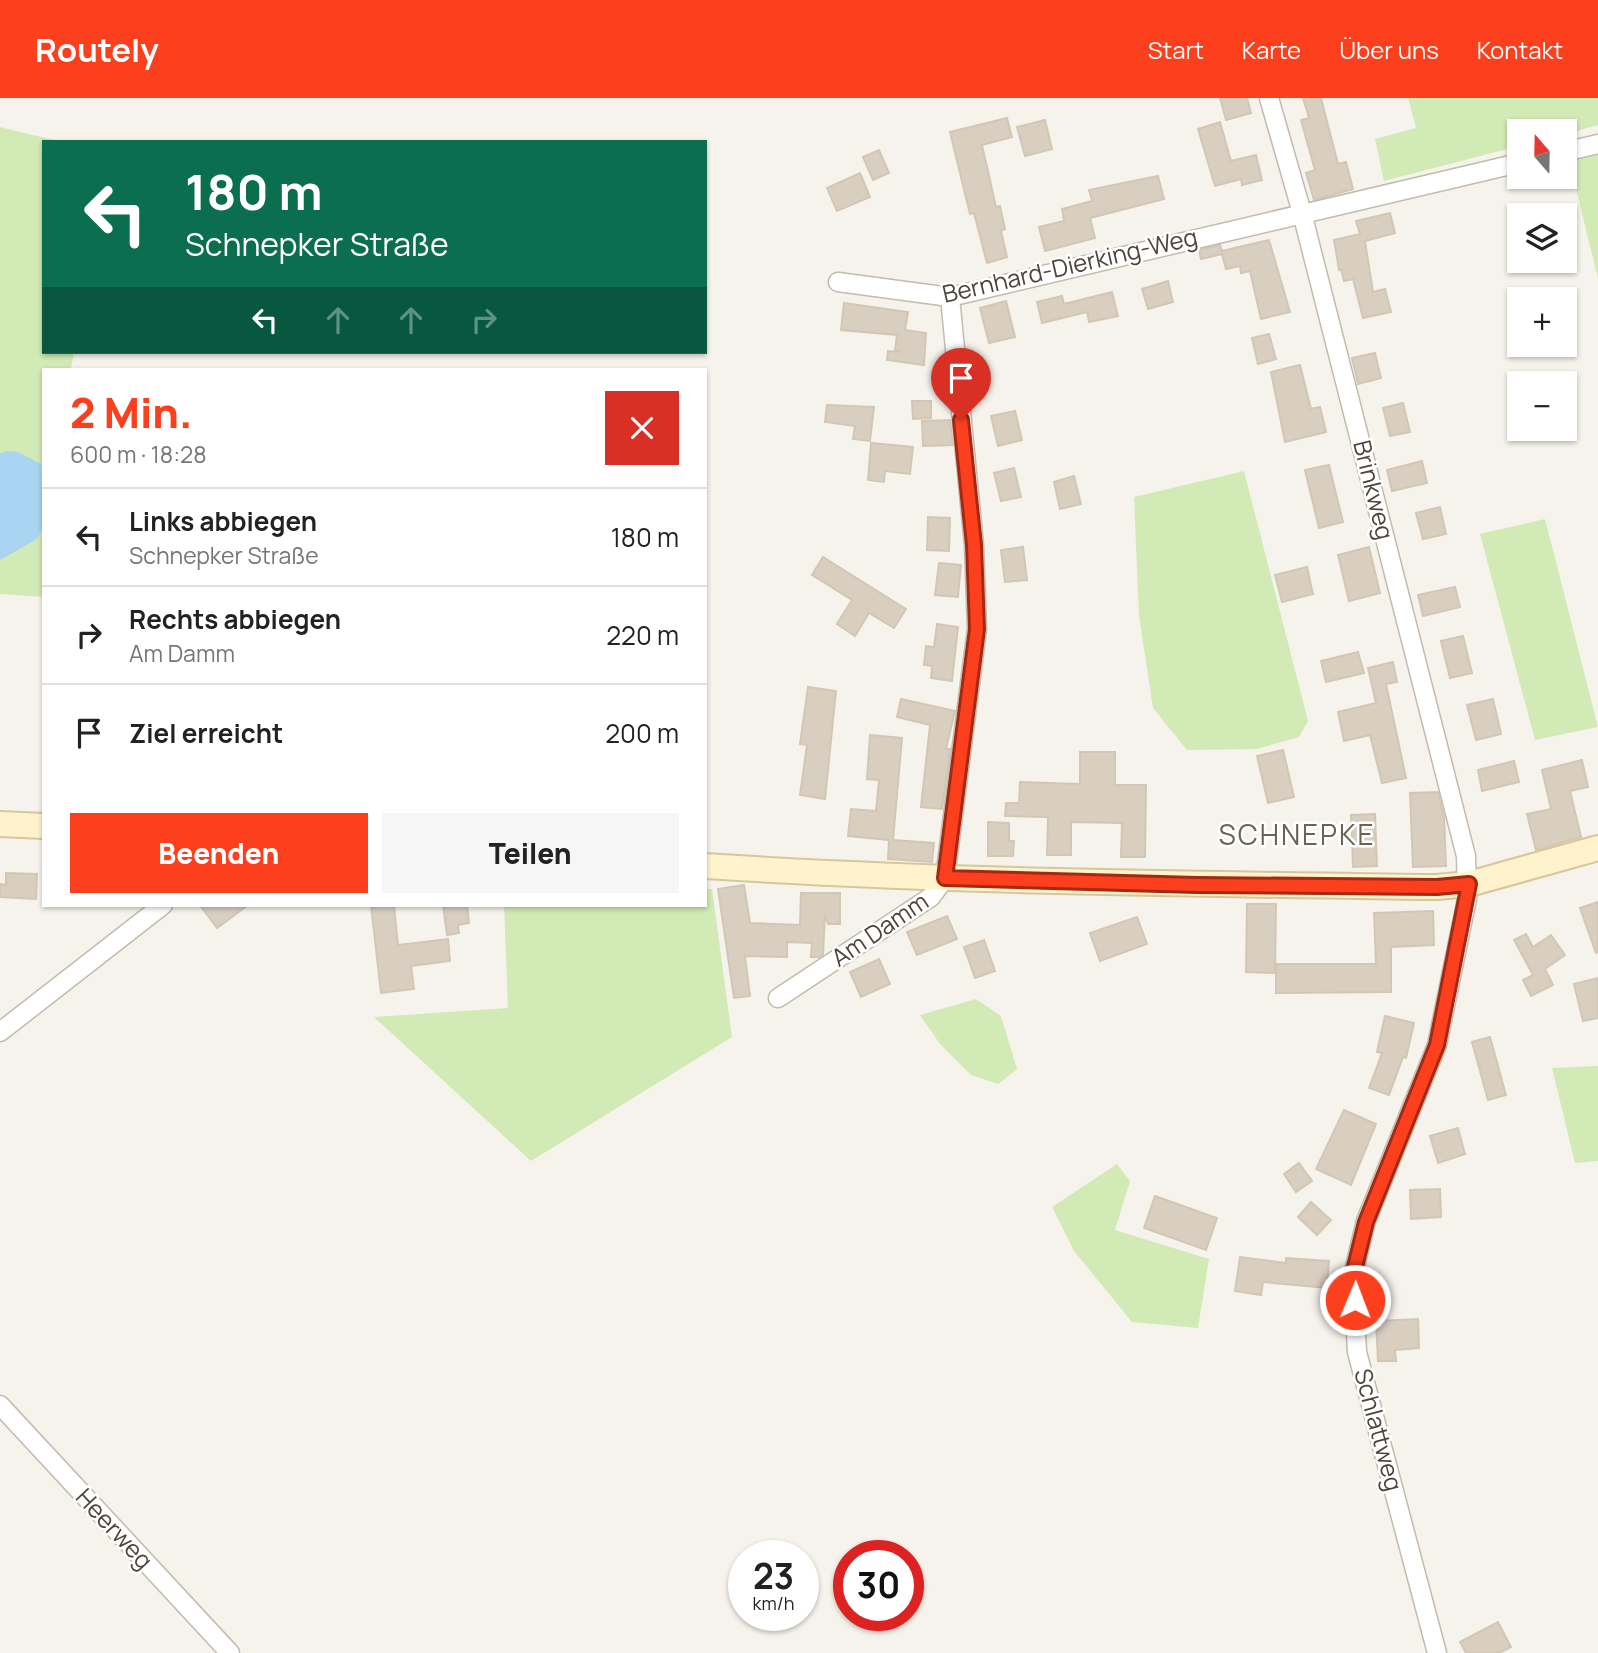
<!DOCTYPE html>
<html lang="de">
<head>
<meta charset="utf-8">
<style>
  :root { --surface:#fff; --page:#f6f6f6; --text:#222; --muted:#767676; --line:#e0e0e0; --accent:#fc3f1d }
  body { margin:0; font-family:Manrope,sans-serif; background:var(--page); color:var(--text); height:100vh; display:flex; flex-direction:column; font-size:26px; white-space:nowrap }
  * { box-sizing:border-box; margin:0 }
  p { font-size:23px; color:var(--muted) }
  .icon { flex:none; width:38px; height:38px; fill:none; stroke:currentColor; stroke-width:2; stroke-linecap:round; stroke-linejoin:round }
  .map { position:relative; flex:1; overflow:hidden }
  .drawer { position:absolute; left:42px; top:270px; width:665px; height:539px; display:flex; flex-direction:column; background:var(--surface); border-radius:0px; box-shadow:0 2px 5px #0004 }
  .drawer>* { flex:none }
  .banner { position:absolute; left:42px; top:42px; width:665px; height:214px; border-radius:0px; box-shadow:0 2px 5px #0004; background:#0b6e4f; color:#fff; overflow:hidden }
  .needle { width:46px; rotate:340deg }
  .buttons { position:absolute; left:1507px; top:21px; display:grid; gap:14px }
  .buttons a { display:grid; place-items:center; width:70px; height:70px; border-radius:0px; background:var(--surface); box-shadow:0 2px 5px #0004; font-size:35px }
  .speed { position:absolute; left:728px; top:1442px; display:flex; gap:14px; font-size:35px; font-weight:700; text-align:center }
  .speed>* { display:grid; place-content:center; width:91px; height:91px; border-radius:50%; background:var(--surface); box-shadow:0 2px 5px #0004; line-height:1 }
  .speed small { font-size:18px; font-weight:400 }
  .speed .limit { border:10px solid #d22; background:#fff; color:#111 }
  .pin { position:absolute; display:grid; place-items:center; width:60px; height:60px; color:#fff; margin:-72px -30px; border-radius:50% 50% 50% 0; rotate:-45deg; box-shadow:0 0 7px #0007 }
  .pin .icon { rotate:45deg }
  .me { position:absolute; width:77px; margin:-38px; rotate:1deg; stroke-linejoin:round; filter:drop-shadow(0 0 5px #0008) }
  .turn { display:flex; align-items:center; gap:24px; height:147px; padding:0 28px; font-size:32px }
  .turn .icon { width:91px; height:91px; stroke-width:2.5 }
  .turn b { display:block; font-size:49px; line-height:60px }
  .lanes { display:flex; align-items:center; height:66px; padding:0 28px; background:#0003; justify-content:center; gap:35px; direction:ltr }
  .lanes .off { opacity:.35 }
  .round { display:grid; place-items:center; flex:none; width:74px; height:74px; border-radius:0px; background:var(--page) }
  .head { display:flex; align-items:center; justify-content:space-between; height:119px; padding:0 28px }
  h1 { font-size:42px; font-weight:800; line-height:52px; color:var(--accent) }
  .button { display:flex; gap:14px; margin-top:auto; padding:14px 28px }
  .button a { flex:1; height:80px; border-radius:0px; background:var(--accent); color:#fff; font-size:28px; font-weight:800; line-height:80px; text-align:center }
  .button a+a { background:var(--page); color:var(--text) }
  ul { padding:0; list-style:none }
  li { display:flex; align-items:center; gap:21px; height:98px; padding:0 28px; border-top:2px solid var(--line) }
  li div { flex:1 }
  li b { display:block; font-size:26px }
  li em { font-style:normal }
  header { display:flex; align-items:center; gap:42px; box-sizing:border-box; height:98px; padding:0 35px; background:var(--accent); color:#fff }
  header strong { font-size:33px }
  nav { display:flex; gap:38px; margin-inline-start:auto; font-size:24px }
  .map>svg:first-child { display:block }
  .green { fill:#d2eab5 }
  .water { fill:#a9d4f2 }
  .building { fill:#d8cfc1; stroke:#d3c7b4; stroke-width:2 }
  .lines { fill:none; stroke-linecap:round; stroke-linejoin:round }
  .minor-casing { stroke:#c2bbae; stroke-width:21 }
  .secondary-casing { stroke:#d6c79b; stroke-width:28 }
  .minor { stroke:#fff; stroke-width:18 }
  .secondary { stroke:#fff3cd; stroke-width:24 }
  .route-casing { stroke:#a42913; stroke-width:18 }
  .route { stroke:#fc3f1d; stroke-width:12 }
  .labels { text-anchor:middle; stroke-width:5; stroke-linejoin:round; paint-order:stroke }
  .street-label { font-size:24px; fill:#4b4439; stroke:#fff }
  .quarter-label { font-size:28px; letter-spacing:2px; fill:#6e6250; stroke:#fff }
</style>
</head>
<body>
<header>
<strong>Routely</strong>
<nav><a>Start</a><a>Karte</a><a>Über uns</a><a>Kontakt</a></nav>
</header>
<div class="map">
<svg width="1598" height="1555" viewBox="0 0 1598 1555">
  <rect width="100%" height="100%" fill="#f6f3ec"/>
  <g class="green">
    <path d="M1408,0h190v27l-33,9 -1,-3h-45v15l-135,35 -9,-42 41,-11z"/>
    <path d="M0,29l62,15h-18v210h30l-3,17h-27v228l-44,-3z"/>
    <path d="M1598,52v128l-30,-121z"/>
    <path d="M1244,373l64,250 -9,16 -42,12 -70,1 -34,-42 -14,-92 -5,-119z"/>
    <path d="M1545,421l53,208 -63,13 -55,-206z"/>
    <path d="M705,791h7l20,148 -201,124 -157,-144 134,-9 -4,-103h201z"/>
    <path d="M976,901l25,17 16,53 -19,15 -27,-9 -31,-31 -20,-29z"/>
    <path d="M1598,968v95l-23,2 -23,-95z"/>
    <path d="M1117,1066l13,17 -15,49 94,29 -11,69 -66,-6 -58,-71 -22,-44z"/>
  </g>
  <path class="water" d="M6,353l12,1 23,12 3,62 -7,13 -37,21v-106z"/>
  <g class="building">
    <path d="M1220,0h27l4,15 -25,7z"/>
    <path d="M1303,0h18l17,66 8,-2 7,27 -39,11 -8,-27 9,-3 -14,-50 8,-2z"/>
    <path d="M1007,20l5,19 -30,8 14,62 4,-1 5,23 -4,2 6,26 -20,6 -13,-50 -4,1 -20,-82z"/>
    <path d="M1045,22l7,29 -27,7 -8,-29z"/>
    <path d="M1220,24l11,39 25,-6 6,25 -20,5 -1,-6 -26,7 -17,-57z"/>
    <path d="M879,52l10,23 -16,7 -10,-23z"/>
    <path d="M860,75l10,24 -33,14 -10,-23z"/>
    <path d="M1158,78l6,23 -74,19 5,20 -50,13 -6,-24 25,-6 -2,-12 30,-8 -3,-11z"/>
    <path d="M1390,115l5,20 -30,8 8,51 12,-3 6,23 -28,6 -10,-39 -9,2 -3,-12 -2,1 -5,-30 26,-6 -4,-13z"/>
    <path d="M1269,142l21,72 -29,7 -11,-48 -9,2 -1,-7 -14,3 -4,-15 -21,5 -2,-9 21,-5 2,6z"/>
    <path d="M1168,183l5,21 -25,7 -6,-20z"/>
    <path d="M1112,194l6,24 -29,6 -2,-10 -45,11 -5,-21 25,-6 2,8z"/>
    <path d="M1006,203l9,36 -26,6 -9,-35z"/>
    <path d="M844,205l64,9 -3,18 21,3 -2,32 -37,-5 1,-9 13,1 -6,-2 2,-15 -56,-5z"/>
    <path d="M1269,236l7,25 -18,5 -6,-26z"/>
    <path d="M1375,255l6,25 -23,6 -6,-26z"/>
    <path d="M1300,267l11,44 9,-2 6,25 -41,10 -14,-70z"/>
    <path d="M912,303h19v17l-18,1z"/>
    <path d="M1403,305l7,29 -20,4 -7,-28z"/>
    <path d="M827,307l47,2 -4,34 -17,-2 2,-13 -30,-4z"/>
    <path d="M1015,313l7,29 -24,6 -7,-30z"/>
    <path d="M950,322l3,25 -30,1 -1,-25z"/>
    <path d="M871,345l42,4 -3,27 -25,-3 -1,11 -16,-2z"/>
    <path d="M1422,363l5,22 -35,8 -5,-21z"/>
    <path d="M1329,367l14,57 -24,6 -14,-58z"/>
    <path d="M1014,370l7,29 -20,4 -7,-28z"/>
    <path d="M1074,378l7,28 -21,5 -6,-27z"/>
    <path d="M1440,409l6,27 -23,5 -7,-26z"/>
    <path d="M928,419l22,1 -1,33 -22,-1z"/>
    <path d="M1023,449l4,33 -22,2 -4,-32z"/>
    <path d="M1369,449l11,46 -31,8 -11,-46z"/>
    <path d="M823,459l83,52 -12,19 -25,-15 -14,23 -18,-12 15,-24 -40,-25z"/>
    <path d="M939,465l22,2 -3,32 -23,-2z"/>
    <path d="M1307,469l6,27 -31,8 -7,-27z"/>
    <path d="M1455,489l5,20 -37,9 -5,-21z"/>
    <path d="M937,526l21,3 -6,54 -21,-3 1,-12 -8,-1 2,-19 8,1z"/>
    <path d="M1463,538l9,37 -22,5 -9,-37z"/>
    <path d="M1358,554l6,21 -38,9 -5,-21z"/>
    <path d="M1393,564l4,20 -11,2 20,94 -24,5 -12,-48 -26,6 -6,-29 38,-9 -8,-35z"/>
    <path d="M808,589l28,4 -11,108 -25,-4 7,-50 -7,-1z"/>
    <path d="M901,601l54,12 -9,38h4l-8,60 -21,-2 9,-82 -33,-8z"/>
    <path d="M1493,601l8,35 -25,6 -9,-35z"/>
    <path d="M870,637l32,3 -9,102 41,3 -2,19 -44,-3 1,-19 -41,-4 3,-27 25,2 3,-31 -12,-1z"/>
    <path d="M1283,652l11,47 -26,6 -11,-47z"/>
    <path d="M1080,654h35v33h31l-1,72h-24l1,-34 -51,-1v33h-24l1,-38 -43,-1 1,-13h13l1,-21 60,2z"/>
    <path d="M1582,662l6,27 -18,4 11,46 -45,13 -9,-36 24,-5 -9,-39z"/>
    <path d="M1514,663l5,21 -37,9 -4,-21z"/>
    <path d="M1438,694l6,25 2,49 -33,1 -3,-74z"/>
    <path d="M1375,716l2,52 -24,1 -2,-52z"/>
    <path d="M988,724l21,1v18h5l-1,15h-25z"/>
    <path d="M6,775l31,1 -1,25 -36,-2v-13l6,1z"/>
    <path d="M744,787l6,38 50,2 1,-32h39v31h-12l-3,-9 -2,40 -3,2h-9l1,-14 -25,-1v15l-42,-1 5,40 -16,2 -16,-109z"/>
    <path d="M1598,804v50l-2,1 -16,-45z"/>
    <path d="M1247,806h29l-1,69 -29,-1z"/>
    <path d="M200,807h48l-31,23z"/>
    <path d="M371,807h23l4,40 50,-6 2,22 -39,5 3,23 -33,4z"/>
    <path d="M443,807h24l2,18 -11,2 1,8 -12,2z"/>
    <path d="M1433,813l1,34 -43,2v45l-115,1v-29h100l-2,-51z"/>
    <path d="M947,818l10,23 -40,16 -10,-23z"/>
    <path d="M1137,819l10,27 -47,17 -10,-28z"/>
    <path d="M1526,836l7,13 18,-12 14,20 -20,14 8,16 -22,11 -8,-16 10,-5 -19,-35z"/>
    <path d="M984,842l11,31 -20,7 -11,-31z"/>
    <path d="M879,861l11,25 -29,13 -11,-25z"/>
    <path d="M1598,880v40l-15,3 -9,-37z"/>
    <path d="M1385,918l29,7 -8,35 -3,-1 -14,38 -20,-7 13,-35 -5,-1z"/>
    <path d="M1490,939l16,58 -18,5 -16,-58z"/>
    <path d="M1344,1012l32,14 -25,61 -35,-16z"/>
    <path d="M1458,1030l7,26 -27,9 -8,-27z"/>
    <path d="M1299,1065l13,18 -16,11 -12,-18z"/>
    <path d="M1440,1091l1,28 -30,2 -1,-29z"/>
    <path d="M1155,1098l62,22 -11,32 -62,-22z"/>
    <path d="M1311,1104l20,18 -14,15 -19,-18z"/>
    <path d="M1240,1159l46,6v-5l43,3 -2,27 -64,-6 -2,13 -26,-4z"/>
    <path d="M1418,1221l1,29 -24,2 1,11h-18l-2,-40z"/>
    <path d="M1498,1524l13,25 -12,6h-33l-6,-11z"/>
  </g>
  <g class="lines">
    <defs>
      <g id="minor">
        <path d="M1269,0l33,115 164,643 1,43 -30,146 -71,176 -13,54 4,77 80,301"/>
        <path d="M1564,54l34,-8"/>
        <path d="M838,184l112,15 569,-134"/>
        <path d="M778,900l153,-101 14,-19 32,-249 -3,-84 -24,-248"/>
        <path d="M0,934l163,-127"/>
        <path d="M0,1307l230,248"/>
      </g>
      <g id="secondary">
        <path d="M0,726l44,2"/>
        <path d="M705,768c244,16 488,18 732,21l32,-3 129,-36"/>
      </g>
    </defs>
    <use href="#minor" class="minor-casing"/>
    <use href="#secondary" class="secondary-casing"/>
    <use href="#minor" class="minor"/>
    <use href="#secondary" class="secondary"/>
  </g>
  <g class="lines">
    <defs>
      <path id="route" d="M961,322l13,125 3,84 -32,249 252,7 240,2 32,-3 -32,161 -71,177 -13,53 2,25"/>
    </defs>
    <use href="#route" class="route-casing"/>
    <use href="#route" class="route"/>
  </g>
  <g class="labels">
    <g class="street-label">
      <text transform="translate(1070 168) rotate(-13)" y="8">Bernhard-Dierking-Weg</text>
      <text transform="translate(1373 392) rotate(76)" y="8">Brinkweg</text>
      <text transform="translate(880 832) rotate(-34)" y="8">Am Damm</text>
      <text transform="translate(1378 1332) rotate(75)" y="8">Schlattweg</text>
      <text transform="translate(114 1431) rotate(47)" y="8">Heerweg</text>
    </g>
    <g class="quarter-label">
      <text x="1297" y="747">SCHNEPKE</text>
    </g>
  </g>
</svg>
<div class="buttons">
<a><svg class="needle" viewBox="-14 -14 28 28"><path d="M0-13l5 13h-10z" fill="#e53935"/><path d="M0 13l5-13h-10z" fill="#767676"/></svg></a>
<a><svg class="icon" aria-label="layers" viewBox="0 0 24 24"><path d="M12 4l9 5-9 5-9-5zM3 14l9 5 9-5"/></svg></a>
<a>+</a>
<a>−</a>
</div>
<div class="speed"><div>23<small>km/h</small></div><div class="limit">30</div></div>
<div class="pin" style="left:961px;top:322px;background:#d93025"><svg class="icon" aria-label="arrive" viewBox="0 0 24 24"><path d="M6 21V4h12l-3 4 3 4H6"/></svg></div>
<svg class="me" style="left:1355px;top:1202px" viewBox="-20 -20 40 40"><circle r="17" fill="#fc3f1d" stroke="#fff" stroke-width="3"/><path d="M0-11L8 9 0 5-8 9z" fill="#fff"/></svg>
<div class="banner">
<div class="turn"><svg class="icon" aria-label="left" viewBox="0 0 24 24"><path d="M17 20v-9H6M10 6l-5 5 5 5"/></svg><div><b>180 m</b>Schnepker Straße</div></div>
<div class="lanes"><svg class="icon" aria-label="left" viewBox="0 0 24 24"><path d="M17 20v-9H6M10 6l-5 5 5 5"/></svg><svg class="icon off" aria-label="ahead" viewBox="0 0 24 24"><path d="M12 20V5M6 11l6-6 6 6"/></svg><svg class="icon off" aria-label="ahead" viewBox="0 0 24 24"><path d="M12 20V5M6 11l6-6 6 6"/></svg><svg class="icon off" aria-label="right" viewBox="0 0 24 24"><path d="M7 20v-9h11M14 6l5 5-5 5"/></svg></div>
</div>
<section class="drawer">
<div class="head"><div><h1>2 Min.</h1><p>600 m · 18:28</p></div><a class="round" style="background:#d93025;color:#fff"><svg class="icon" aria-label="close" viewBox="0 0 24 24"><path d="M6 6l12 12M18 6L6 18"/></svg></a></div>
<ul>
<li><svg class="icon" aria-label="left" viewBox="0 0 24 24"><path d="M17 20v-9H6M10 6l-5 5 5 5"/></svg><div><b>Links abbiegen</b><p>Schnepker Straße</p></div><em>180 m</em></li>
<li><svg class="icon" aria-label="right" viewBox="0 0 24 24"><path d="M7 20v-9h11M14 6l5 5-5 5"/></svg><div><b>Rechts abbiegen</b><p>Am Damm</p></div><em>220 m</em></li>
<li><svg class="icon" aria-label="arrive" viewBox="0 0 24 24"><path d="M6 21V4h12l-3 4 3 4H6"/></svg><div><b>Ziel erreicht</b></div><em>200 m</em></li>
</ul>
<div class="button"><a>Beenden</a><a>Teilen</a></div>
</section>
</div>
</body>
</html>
